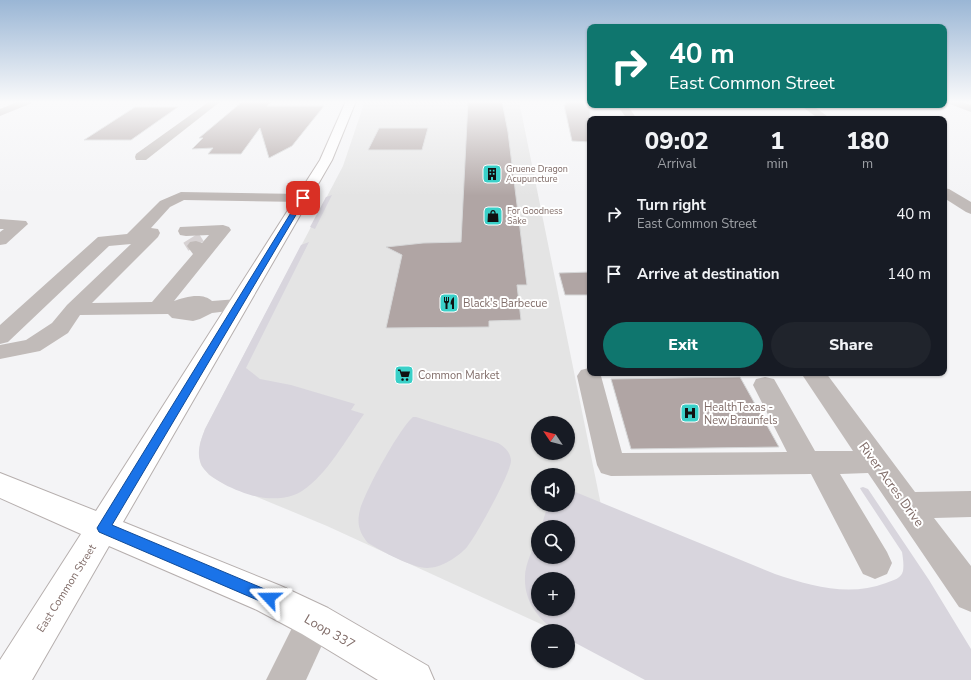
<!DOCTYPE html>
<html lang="en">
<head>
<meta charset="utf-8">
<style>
  :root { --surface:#171b24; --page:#20242c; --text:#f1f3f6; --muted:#9ea1a6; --accent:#0f766e }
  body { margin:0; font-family:"Nunito Sans",sans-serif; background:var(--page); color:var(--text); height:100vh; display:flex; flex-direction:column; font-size:15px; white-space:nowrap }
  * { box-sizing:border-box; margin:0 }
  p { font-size:13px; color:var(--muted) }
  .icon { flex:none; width:22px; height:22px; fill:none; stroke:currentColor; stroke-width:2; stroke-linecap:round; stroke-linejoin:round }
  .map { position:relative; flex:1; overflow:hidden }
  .drawer { position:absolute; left:587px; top:116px; width:360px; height:260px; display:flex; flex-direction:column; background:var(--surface); border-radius:8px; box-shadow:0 1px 3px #0004 }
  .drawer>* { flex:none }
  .top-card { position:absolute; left:587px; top:24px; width:360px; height:84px; border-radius:8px; box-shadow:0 1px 3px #0004; background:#0f766e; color:#fff; overflow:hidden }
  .needle { width:26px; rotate:305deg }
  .buttons { position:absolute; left:531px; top:416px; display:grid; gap:8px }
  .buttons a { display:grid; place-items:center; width:44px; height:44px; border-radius:50%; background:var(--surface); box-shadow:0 1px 3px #0004; font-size:20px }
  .pin { position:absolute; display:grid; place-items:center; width:34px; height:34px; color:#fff; margin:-17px; border-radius:8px; box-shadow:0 2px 6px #0006 }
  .me { position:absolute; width:44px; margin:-22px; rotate:293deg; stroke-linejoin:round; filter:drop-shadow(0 0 3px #0008) }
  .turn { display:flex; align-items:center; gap:14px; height:84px; padding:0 16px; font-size:18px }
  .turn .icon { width:52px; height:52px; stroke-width:2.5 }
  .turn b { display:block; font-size:28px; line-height:34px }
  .eta { display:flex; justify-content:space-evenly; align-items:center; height:68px; text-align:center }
  .eta b { font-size:24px; font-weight:800; line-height:28px }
  .button { display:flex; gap:8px; margin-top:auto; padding:8px 16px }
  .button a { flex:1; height:46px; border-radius:24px; background:var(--accent); color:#fff; font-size:16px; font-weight:800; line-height:46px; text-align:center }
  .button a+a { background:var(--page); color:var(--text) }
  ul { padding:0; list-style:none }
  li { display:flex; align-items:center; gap:12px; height:60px; padding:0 16px }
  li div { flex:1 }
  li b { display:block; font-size:15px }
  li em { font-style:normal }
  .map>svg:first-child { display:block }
  .built { fill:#e4e4e4; fill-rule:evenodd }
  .green { fill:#d8d5dd; fill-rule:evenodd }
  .building { fill:#b0a5a4; stroke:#d6d7d8 }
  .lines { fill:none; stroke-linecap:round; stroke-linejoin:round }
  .minor-tunnel { stroke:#d7d2d3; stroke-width:18; stroke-dasharray:18 9; stroke-linecap:butt }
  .major-casing { stroke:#b6afae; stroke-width:2 }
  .minor { fill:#c1bbb9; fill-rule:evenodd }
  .major { fill:#fff; fill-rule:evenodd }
  .route { fill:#1a73e8; stroke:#114b97 }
  .labels { text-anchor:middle; stroke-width:4; stroke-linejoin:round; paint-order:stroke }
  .far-poi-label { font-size:9px; fill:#816d69; stroke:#fff; text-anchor:start }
  .poi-label { font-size:11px; fill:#816d69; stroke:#fff; text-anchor:start }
  .street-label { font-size:11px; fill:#816d69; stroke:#fff }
  .near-street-label { font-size:13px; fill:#816d69; stroke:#fff }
</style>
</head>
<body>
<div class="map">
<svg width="971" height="680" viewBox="0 0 971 680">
  <rect width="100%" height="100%" fill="#f4f4f6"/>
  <path class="built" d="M365,101h154l82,404 -33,74h-30v30l18,22 -229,-105 -106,-44 -12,-7 -8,-10 -2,-10 1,-12 5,-14 138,-263zM538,423h30v30h-30zM538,475h30v30h-30zM538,527h30v30h-30z"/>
  <g class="green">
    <path d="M332,195l-17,34 -5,-2 16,-30z"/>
    <path d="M309,242l-63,126 14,11 31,6 64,19 -4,6 13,4c-17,24 -37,61 -62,77 -11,7 -24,8 -36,7 -17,-1 -58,-17 -65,-34 -5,-12 0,-24 4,-35l96,-184z"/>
    <path d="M413,417h3l82,26c7,4 12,9 13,17 1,11 -35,76 -44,87 -9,10 -26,21 -40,21 -14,0 -46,-17 -59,-25 -7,-8 -11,-17 -9,-28 1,-16 42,-89 54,-98z"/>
    <path d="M863,487l5,2 61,91 42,69v31h-326l-77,-41v-8h-14c-18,-16 -30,-30 -29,-55 0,-11 9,-30 13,-41v22h30v-30h-27l7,-22h20v-16l207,85c36,12 74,23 111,9 7,-3 15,-4 17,-12 1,-6 0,-13 -1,-19l-41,-62 -1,-2zM538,579h30v30h-30z"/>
  </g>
  <g class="building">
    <path d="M243,101h29l-5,5h57l-32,40 -23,12 -9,-30 -19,26h-33l5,-6 -21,1 11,-11h-4z"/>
    <path d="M468,101h34l6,31 19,153h-10l4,35 -32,1v6l-103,1 16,-73 -16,-8 37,-4 38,-1z"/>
    <path d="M565,101h18l2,5 5,1v35l-18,-1 -8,-36h2z"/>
    <path d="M135,107h43l-47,33h-47z"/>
    <path d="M379,128h49l-6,22h-54z"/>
    <path d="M590,272v23h-25l-6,-22z"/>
    <path d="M740,377l39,70 -148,2 -20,-70z"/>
  </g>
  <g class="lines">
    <path class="minor-tunnel" d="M191,238l5,8"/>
    <defs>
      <path id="major" d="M346,101h10l-24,59 -209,362 158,64 47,22 100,58 6,14h-56l-76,-46 -45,-24 -148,-64 -77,134h-32v-20l81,-126 -81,-36v-25l96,38 224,-351z"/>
    </defs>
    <use href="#major" class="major-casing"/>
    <g class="minor">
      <path d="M20,101h13l-1,2 -32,13v-7z"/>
      <path d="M210,101h11l-75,59h-10l-1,-3 1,-3z"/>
      <path d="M946,101h13l12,4v7l-24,-9z"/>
      <path d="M617,105h10l10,14h-10z"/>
      <path d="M800,105h12l19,14h-12z"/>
      <path d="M944,188l5,1 22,13v12l-5,-2 -22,-14z"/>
      <path d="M181,192l122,2 5,1 2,3 -2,3 -5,1 -119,-2 -14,7 -19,21 7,1 2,4 -2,4 -66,66 60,-1 41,-48 -6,-8 3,-4 6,-1 6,2 7,-8 -23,1 -6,-1 -2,-4 2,-4 43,-2 6,2 2,3 -57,71c10,-4 29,-9 38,0l26,-2 7,2 3,4 -3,4 -33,4 -12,6 -7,2 -21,-3 -4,-4 -88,1 -12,18 -28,18 -40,8v-14l26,-5 26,-17 15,-18 64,-61 -22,2 -101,96 -8,2v-19l98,-88 29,-3 33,-33z"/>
      <path d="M0,219l26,2 2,3 -22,20 -6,1v-13l4,-3h-4z"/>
      <path d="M589,368l1,5h9l2,3 21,77 165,-1 -34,-67 3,-6 9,-2 9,2 41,72h38l-52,-78h25l89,119 56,-1v26l-37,1 37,48v46l-12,-5 -91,-134 -28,1 47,78 5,11 -5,11 -12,5 -12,-5 -52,-100 -200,2 -10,-3 -4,-8 -20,-89 4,-6z"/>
      <path d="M315,603l13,5 5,13 -27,59h-40l36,-72z"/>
    </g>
    <use href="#major" class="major"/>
  </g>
  <linearGradient id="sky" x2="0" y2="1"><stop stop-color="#9ab6d5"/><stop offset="0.52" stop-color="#fafafb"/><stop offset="1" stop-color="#fafafb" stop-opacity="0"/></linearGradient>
  <rect width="971" height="196" fill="url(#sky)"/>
  <path class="route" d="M303,196l3,2 -194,327 162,68 2,5 -2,5 -5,2 -170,-73 -2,-4 203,-330z"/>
  <defs>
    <symbol id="building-square" viewBox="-11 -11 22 22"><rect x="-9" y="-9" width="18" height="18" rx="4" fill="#3ad0c8" stroke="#fff"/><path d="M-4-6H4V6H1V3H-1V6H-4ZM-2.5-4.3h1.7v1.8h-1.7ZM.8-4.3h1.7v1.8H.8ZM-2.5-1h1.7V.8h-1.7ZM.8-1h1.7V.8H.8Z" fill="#111"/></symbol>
    <symbol id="shop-square" viewBox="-11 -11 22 22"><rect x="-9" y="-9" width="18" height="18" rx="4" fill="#3ad0c8" stroke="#fff"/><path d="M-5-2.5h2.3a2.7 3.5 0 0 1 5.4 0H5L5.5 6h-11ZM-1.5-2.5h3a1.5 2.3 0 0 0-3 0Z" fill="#111"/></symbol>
    <symbol id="restaurant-square" viewBox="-11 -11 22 22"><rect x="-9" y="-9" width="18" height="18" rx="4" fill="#3ad0c8" stroke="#fff"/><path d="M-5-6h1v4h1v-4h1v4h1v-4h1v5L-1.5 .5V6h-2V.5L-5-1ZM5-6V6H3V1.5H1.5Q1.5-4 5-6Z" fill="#111"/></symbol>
    <symbol id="supermarket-square" viewBox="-11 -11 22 22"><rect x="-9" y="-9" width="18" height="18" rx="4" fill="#3ad0c8" stroke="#fff"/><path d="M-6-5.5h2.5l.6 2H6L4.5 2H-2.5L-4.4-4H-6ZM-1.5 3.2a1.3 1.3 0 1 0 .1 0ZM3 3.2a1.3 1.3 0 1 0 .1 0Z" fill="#111"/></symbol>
    <symbol id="hospital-square" viewBox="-11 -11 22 22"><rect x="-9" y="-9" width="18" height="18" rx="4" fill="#3ad0c8" stroke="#fff"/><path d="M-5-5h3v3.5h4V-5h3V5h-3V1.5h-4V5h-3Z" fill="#111"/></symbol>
  </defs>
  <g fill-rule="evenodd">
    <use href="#building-square" x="481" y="163" width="22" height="22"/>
    <use href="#shop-square" x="482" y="205" width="22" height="22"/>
    <use href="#restaurant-square" x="438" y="292" width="22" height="22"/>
    <use href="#supermarket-square" x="393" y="364" width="22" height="22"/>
    <use href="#hospital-square" x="679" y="402" width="22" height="22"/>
  </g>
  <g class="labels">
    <g class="far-poi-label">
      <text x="506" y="172">Gruene Dragon<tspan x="506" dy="10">Acupuncture</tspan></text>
      <text x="507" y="214">For Goodness<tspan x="507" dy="10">Sake</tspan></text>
    </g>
    <g class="poi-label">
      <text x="463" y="307">Black's Barbecue</text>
      <text x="418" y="379">Common Market</text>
      <text x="704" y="411">HealthTexas -<tspan x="704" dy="13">New Braunfels</tspan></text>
    </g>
    <g class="street-label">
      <text transform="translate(66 588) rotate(-58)" y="4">East Common Street</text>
    </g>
    <g class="near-street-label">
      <text transform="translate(892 484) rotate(54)" y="5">River Acres Drive</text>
      <text transform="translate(330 631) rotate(30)" y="5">Loop 337</text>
    </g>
  </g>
</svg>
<div class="buttons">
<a><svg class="needle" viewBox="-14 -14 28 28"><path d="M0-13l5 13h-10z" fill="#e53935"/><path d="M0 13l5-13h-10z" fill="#9ea1a6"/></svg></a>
<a><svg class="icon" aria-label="sound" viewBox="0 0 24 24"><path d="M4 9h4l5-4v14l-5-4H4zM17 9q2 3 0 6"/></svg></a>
<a><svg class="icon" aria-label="search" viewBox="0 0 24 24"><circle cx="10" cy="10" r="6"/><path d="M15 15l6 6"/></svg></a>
<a>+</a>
<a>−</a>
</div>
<div class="pin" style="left:303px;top:198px;background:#d93025"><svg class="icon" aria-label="arrive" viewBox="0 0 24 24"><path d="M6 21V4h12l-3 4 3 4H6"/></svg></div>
<svg class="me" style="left:269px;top:598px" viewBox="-20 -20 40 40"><path d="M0-17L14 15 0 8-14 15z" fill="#1a73e8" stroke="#fff" stroke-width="4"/></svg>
<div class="top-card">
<div class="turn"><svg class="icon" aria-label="right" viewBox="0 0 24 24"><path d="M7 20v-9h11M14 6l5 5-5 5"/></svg><div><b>40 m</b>East Common Street</div></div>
</div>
<section class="drawer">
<div class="eta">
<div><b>09:02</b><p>Arrival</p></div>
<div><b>1</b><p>min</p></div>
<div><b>180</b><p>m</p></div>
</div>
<ul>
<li><svg class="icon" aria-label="right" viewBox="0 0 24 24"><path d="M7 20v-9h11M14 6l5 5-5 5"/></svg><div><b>Turn right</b><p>East Common Street</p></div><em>40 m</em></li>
<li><svg class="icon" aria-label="arrive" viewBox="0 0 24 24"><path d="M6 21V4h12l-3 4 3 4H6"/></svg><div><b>Arrive at destination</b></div><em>140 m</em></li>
</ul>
<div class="button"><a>Exit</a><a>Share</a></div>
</section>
</div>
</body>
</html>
